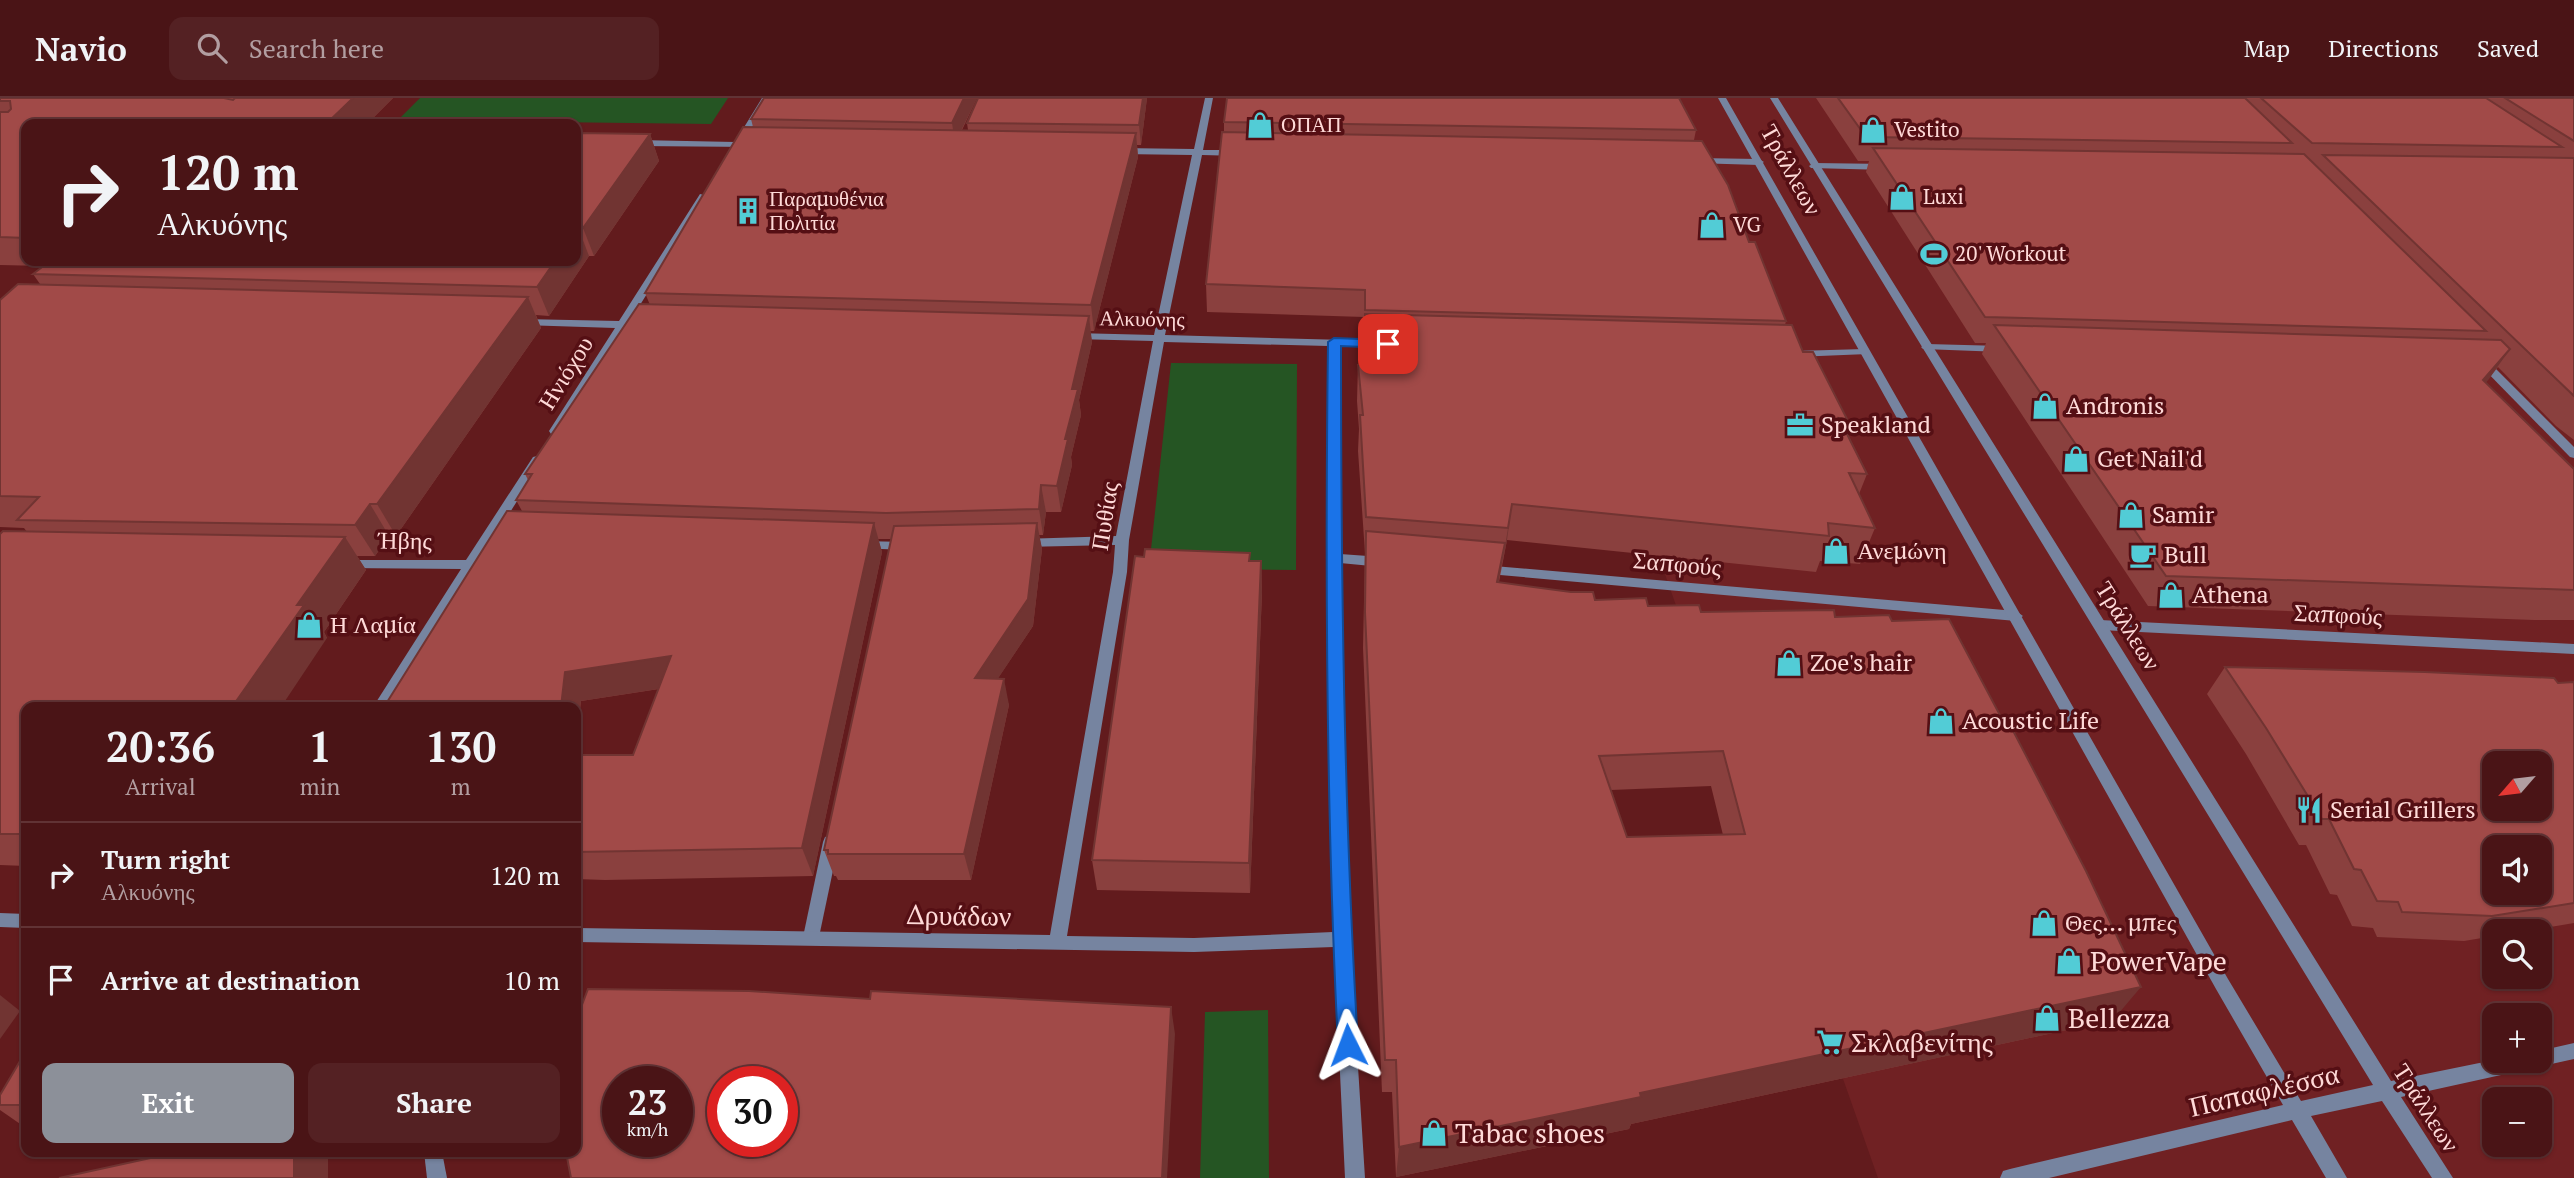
<!DOCTYPE html>
<html lang="en">
<head>
<meta charset="utf-8">
<style>
  :root { --surface:#4a1416; --page:#542123; --text:#f1f3f6; --muted:#b29ea1; --line:#613335; --accent:#8c9099 }
  body { margin:0; font-family:"PT Serif",serif; background:var(--page); color:var(--text); height:100vh; display:flex; flex-direction:column; font-size:26px; white-space:nowrap }
  * { box-sizing:border-box; margin:0 }
  p { font-size:23px; color:var(--muted) }
  .icon { flex:none; width:38px; height:38px; fill:none; stroke:currentColor; stroke-width:2; stroke-linecap:round; stroke-linejoin:round }
  .map { position:relative; flex:1; overflow:hidden }
  .side { position:absolute; left:21px; top:604px; width:560px; height:455px; display:flex; flex-direction:column; background:var(--surface); border-radius:14px; box-shadow:0 2px 5px #0004,0 0 0 2px var(--line) }
  .side>* { flex:none }
  .banner { position:absolute; left:21px; top:21px; width:560px; height:147px; border-radius:14px; box-shadow:0 2px 5px #0004,0 0 0 2px var(--line); background:#4a1416; color:var(--text); overflow:hidden }
  .needle { width:46px; rotate:242deg }
  .buttons { position:absolute; left:2482px; top:653px; display:grid; gap:14px }
  .buttons a { display:grid; place-items:center; width:70px; height:70px; border-radius:14px; background:var(--surface); box-shadow:0 2px 5px #0004,0 0 0 2px var(--line); font-size:35px }
  .speed { position:absolute; left:602px; top:968px; display:flex; gap:14px; font-size:35px; font-weight:700; text-align:center }
  .speed>* { display:grid; place-content:center; width:91px; height:91px; border-radius:50%; background:var(--surface); box-shadow:0 2px 5px #0004,0 0 0 2px var(--line); line-height:1 }
  .speed small { font-size:18px; font-weight:400 }
  .speed .limit { border:10px solid #d22; background:#fff; color:#111 }
  .pin { position:absolute; display:grid; place-items:center; width:60px; height:60px; color:#fff; margin:-30px; border-radius:14px; box-shadow:0 4px 10px #0006 }
  .me { position:absolute; width:77px; margin:-38px; rotate:357deg; stroke-linejoin:round; filter:drop-shadow(0 0 5px #0008) }
  .turn { display:flex; align-items:center; gap:24px; height:147px; padding:0 21px; font-size:32px }
  .turn .icon { width:91px; height:91px; stroke-width:2.5 }
  .turn b { display:block; font-size:49px; line-height:60px }
  .eta { display:flex; justify-content:space-evenly; align-items:center; height:119px; text-align:center }
  .eta b { font-size:42px; font-weight:700; line-height:49px }
  .action { display:flex; gap:14px; margin-top:auto; padding:14px 21px }
  .action a { flex:1; height:80px; border-radius:14px; background:var(--accent); color:#fff; font-size:28px; font-weight:700; line-height:80px; text-align:center }
  .action a+a { background:var(--page); color:var(--text) }
  ul { padding:0; list-style:none }
  li { display:flex; align-items:center; gap:21px; height:105px; padding:0 21px; border-top:2px solid var(--line) }
  li div { flex:1 }
  li b { display:block; font-size:26px }
  li em { font-style:normal }
  header { display:flex; align-items:center; gap:42px; box-sizing:border-box; height:98px; padding:0 35px; background:var(--surface); border-bottom:2px solid var(--line) }
  header strong { font-size:33px }
  nav { display:flex; gap:38px; margin-inline-start:auto; font-size:24px }
  .search { width:490px; height:63px; background:var(--page); display:flex; align-items:center; gap:18px; box-sizing:border-box; padding:0 24px; border-radius:14px; color:var(--muted); font-size:26px }
  .map>svg:first-child { display:block }
  .built { fill:#702123; fill-rule:evenodd }
  .green { fill:#255523 }
  .lines { fill:none; stroke-linecap:round; stroke-linejoin:round }
  .pedestrian { fill:#7684a0; fill-rule:evenodd }
  .minor { fill:#7684a0; fill-rule:evenodd }
  .tertiary { fill:#7684a0; fill-rule:evenodd }
  .wall { fill:#8a403e; fill-rule:evenodd }
  .shaded-wall { fill:#713432 }
  .building { fill:#a14a48; stroke:#713432; stroke-width:2; fill-rule:evenodd }
  .route { fill:#1a73e8; stroke:#114b97; stroke-width:2 }
  .labels { text-anchor:middle; stroke-width:7; stroke-linejoin:round; paint-order:stroke }
  .far-poi-label { font-size:21px; fill:#ffdad8; stroke:#550f14; text-anchor:start }
  .far-street-label { font-size:21px; fill:#ffdad8; stroke:#550f14 }
  .street-label { font-size:24px; fill:#ffdad8; stroke:#550f14 }
  .poi-label { font-size:24px; fill:#ffdad8; stroke:#550f14; text-anchor:start }
  .near-street-label { font-size:28px; fill:#ffdad8; stroke:#550f14 }
  .near-poi-label { font-size:28px; fill:#ffdad8; stroke:#550f14; text-anchor:start }
</style>
</head>
<body>
<header>
<strong>Navio</strong>
<div class="search"><svg class="icon" aria-label="search" viewBox="0 0 24 24"><circle cx="10" cy="10" r="6"/><path d="M15 15l6 6"/></svg>Search here</div>
<nav><a>Map</a><a>Directions</a><a>Saved</a></nav>
</header>
<div class="map">
<svg width="2574" height="1080" viewBox="0 0 2574 1080">
  <rect width="100%" height="100%" fill="#621b1d"/>
  <path class="built" d="M1497,0h781l296,298v782h-696zM2494,665h45v45h-45zM2494,749h45v45h-45zM2494,833h45v45h-45zM2494,917h45v45h-45zM2494,1001h45v45h-45z"/>
  <g class="green">
    <path d="M420,0h308l-17,26 -313,-4z"/>
    <path d="M1171,265l126,1 -1,206 -147,-2z"/>
    <path d="M1268,912l1,168h-69l5,-166z"/>
  </g>
  <g class="lines">
    <path class="pedestrian" d="M831,737l6,2 2,5 -20,95 -2,5 -6,2 -6,-2 -2,-5 20,-95 2,-5z"/>
    <g class="minor">
      <path d="M762,0h8l-27,44 10,1v4l-116,-1 -5,-3 5,-3 98,2z"/>
      <path d="M1205,0h8l-10,52h37l5,3 -5,3 -38,-1 -37,180 218,6 6,3 -6,3 -43,-1v208l42,3 7,5 -7,5 -42,-4 10,376 15,239h-20l-11,-231 -140,5 -618,-10v-14l474,7 63,-363 2,-27 -93,2 -7,-4 7,-4 94,-3 37,-195 -78,-2 -6,-3 6,-3 79,2 38,-180 -72,-1 -5,-3 5,-3 74,1zM1164,244l164,4 -2,231 7,355 -139,6 -127,-2 60,-364 2,-32z"/>
      <path d="M1697,60l62,1 5,3 -5,3 -65,-2 -2,-2z"/>
      <path d="M1814,65l73,1 5,3 -5,3 -76,-2 -2,-2z"/>
      <path d="M700,96l8,2 -78,125 11,1 6,3 -6,3h-16l-66,106h-8l-2,-3 66,-103 -93,-3 -5,-3 5,-3 97,2z"/>
      <path d="M1927,246l75,2 6,3 -6,3 -79,-3 -2,-2z"/>
      <path d="M1864,251l4,1v4l-73,3 -6,-3 6,-3z"/>
      <path d="M2481,259l4,1 89,89v11l-4,-1 -93,-95v-4z"/>
      <path d="M537,358l6,4 -65,103v5l-4,1 -86,138h-15l88,-138 -117,-1 -5,-2 -2,-3 2,-3h127l67,-103z"/>
      <path d="M861,443l46,1 7,4 -7,4 -51,-2 -2,-3 2,-3z"/>
      <path d="M1482,467l534,46 7,5 -7,5 -539,-48 -2,-3 2,-3z"/>
      <path d="M2100,522l474,24v10l-474,-24 -7,-5z"/>
      <path d="M0,815l26,1v14l-26,-1z"/>
      <path d="M424,1054h18l5,26h-20z"/>
    </g>
    <path class="tertiary" d="M1718,0h8l502,881 73,122 72,-16 -603,-987h8l613,983 103,-21h45v-9l35,-8v16l-173,38 52,81h-21l-50,-77 -71,15 36,62h-21l-34,-58 -243,58h-49l3,-7 7,-2 273,-64 -67,-116z"/>
  </g>
  <g class="wall">
    <path d="M0,0h393l-26,26h-341v137h550v-128l74,1 9,27 -65,95h-5l-40,60 -13,-1 5,13 -145,208h-7l-14,20h-18l9,14 -42,62 3,6 -301,69v159l-26,-1v-331l27,-2 -3,-4 -24,-1v-227l40,-16 -7,-10 10,-8 -43,-1z"/>
    <path d="M764,0h213l-15,32h6l-1,-7 180,-25 -6,47h-4l1,12 -44,174h-4l2,11 -13,58 2,15 -10,42 1,8 -11,47h-15l-3,23h-4l3,14 -9,77 -35,52 11,27 -38,175h-133l-2,-4h-2l-10,-26 67,-311h-13l4,13 -69,324 -208,4 -29,-1v-124h57l26,-66 -78,12 -5,44v-38l-54,-196 -6,-11 12,-20 -3,-6 125,-169 -5,-12 108,-166 -2,-8z"/>
    <path d="M1816,0h758v342l-18,-14 -58,-59 -13,16 89,86v151h-40l-386,-14 -166,-252 4,-11h-11l-109,-171 3,-11h-11z"/>
    <path d="M1224,24l472,8 -2,10 55,102 37,79 -1,4 62,94 -3,9 23,46 -8,20 16,34 -15,36 -40,-3 -4,11 -309,-32 -8,42 96,18 106,12 134,5 278,403 -482,104 -2,5 -233,48 -4,-85h-10l-19,-444 2,-95 -7,-102 1,-22 -2,-28 1,-36h5l1,-48 -157,-5 -1,-28 18,-152zM1711,688l12,49 -96,2 -16,-47z"/>
    <path d="M1250,463h11l1,31 -12,301 -153,-3 -5,-30z"/>
    <path d="M2225,569l333,16 16,-1v241l-47,8h-33v5l-30,5 -87,-4 -4,-9 -21,-2 -15,-31 -7,-1 -24,-49h-7l-53,-91 -39,-60z"/>
    <path d="M26,953v77l-26,-18v-15z"/>
  </g>
  <g class="shaded-wall">
    <path d="M353,0h40l-26,26h-41z"/>
    <path d="M964,0h13l-22,45 -3,-20z"/>
    <path d="M1143,0h4l-6,47 -2,-20z"/>
    <path d="M1136,35l2,24 -44,174 -3,-26z"/>
    <path d="M650,36l9,27 -65,95 -11,-28z"/>
    <path d="M578,129l11,29 -40,60 -12,-29 18,-26h21v-30z"/>
    <path d="M528,199l13,31 -145,208 -19,-32z"/>
    <path d="M1089,218l3,26 -13,58 2,15 -10,42 1,8 -11,47 -4,-26 15,-97z"/>
    <path d="M2510,251l-21,30 -28,31 22,-30z"/>
    <path d="M1041,387l5,27 -3,23 -4,-26z"/>
    <path d="M370,406l19,32 -14,20 -20,-31z"/>
    <path d="M1512,406l-5,36 -5,25 6,-37z"/>
    <path d="M874,425l8,29 -69,324 -11,-28z"/>
    <path d="M1037,425l5,26 -9,77 -52,78 -6,-26z"/>
    <path d="M345,439l21,33 -42,62 3,6 -46,69h-49l65,-102z"/>
    <path d="M1505,445l-6,36 -7,39 5,-36z"/>
    <path d="M1261,463l1,31 -12,301 -1,-30z"/>
    <path d="M671,558l13,29 -103,16 -5,44v-38h-15l4,-35z"/>
    <path d="M1004,581l5,26 -38,175 -7,-26z"/>
    <path d="M2141,889l-28,33 -482,104 -2,5 -233,48 3,-30 241,-54z"/>
    <path d="M0,897l20,16 -20,28z"/>
    <path d="M1171,909l4,27 -8,144h-5z"/>
    <path d="M294,1054h29l5,3v23h-34z"/>
  </g>
  <g class="building">
    <path d="M0,0h224l9,2 2,-2h118l-27,26h-300v114l-26,-1v-125h8l3,-3 -1,-8h-10z"/>
    <path d="M764,0h200l-12,25 -201,-4z"/>
    <path d="M978,0h165l-4,27 -172,-2z"/>
    <path d="M1227,0h452l17,32 -472,-8z"/>
    <path d="M1838,0h407l47,45 -426,-6z"/>
    <path d="M2261,0h225l76,49 -250,-4z"/>
    <path d="M2505,0h69v43z"/>
    <path d="M743,29l393,6 -45,172 -446,-12z"/>
    <path d="M1222,34l480,9 26,44 21,57h6l31,79 -421,-11v-20l-159,-6z"/>
    <path d="M576,35l74,1 -67,94 -5,-1 -2,4z"/>
    <path d="M1873,50l431,6 182,177 -501,-14z"/>
    <path d="M2323,57l251,3v238z"/>
    <path d="M50,163h505l-18,26 -504,-13z"/>
    <path d="M18,186l510,13 -151,207h-7l-15,21 -338,-5 22,-23 -39,-1v-196z"/>
    <path d="M639,206l450,12 -17,73h6l-13,50h3l-11,47 -16,-1 -2,24 -153,4 -370,-13 16,-26h-7z"/>
    <path d="M1365,216l427,11 11,27h10l34,67 -8,-1 28,56 -18,-1 26,55 -47,-5 1,13 -317,-32 -4,24 -142,-11 -6,-102h3l-5,-50h7z"/>
    <path d="M1994,227l507,15 9,9 -27,31 91,89v121l-408,-14z"/>
    <path d="M507,413l367,12 -72,325 -226,4v-97h57l38,-99 -106,16 -4,35h-177z"/>
    <path d="M1037,425l-9,76 -53,79 29,1 -40,175h-136v-4h-4l70,-324z"/>
    <path d="M3,433l342,6 -48,68h7l-72,102h-206v127h-26v-300z"/>
    <path d="M1366,433l139,12 -8,39 74,10h22l2,8 51,-2 2,8 51,-1 2,7 133,-2 1,7 54,-2 3,6 57,-2 53,100h5l79,152 55,116 -501,106 1,4 -242,50 -3,-87h-11l-20,-448zM1723,653l22,83 -118,3 -28,-81z"/>
    <path d="M1145,451l105,4 -1,8h12l-12,302 -157,-3 43,-304 9,1z"/>
    <path d="M2225,569l200,5 129,6 4,5 16,-1v221l-82,13 -90,-4 -4,-10 -21,-1 -16,-31 -7,-1 -25,-50h-7l-56,-91zM2494,665h45v45h-45zM2494,749h45v45h-45z"/>
    <path d="M588,891l161,2 121,8 1,-8 300,16 -9,171h-591l-5,-26h10v-138l4,-4zM618,984h59v59h-59zM723,984h59v59h-59z"/>
    <path d="M26,953v54h-26v-10z"/>
    <path d="M178,1054h116v26h-235z"/>
  </g>
  <path class="route" d="M1334,240l54,2 6,4 -6,4 -47,-2c0,233 3,467 17,699l-3,7 -7,3 -8,-3 -2,-7c-12,-234 -13,-468 -10,-703z"/>
  <defs>
    <symbol id="shop-bare" viewBox="-9 -9 18 18"><path d="M-5-2.5h2.3a2.7 3.5 0 0 1 5.4 0H5L5.5 6h-11ZM-1.5-2.5h3a1.5 2.3 0 0 0-3 0Z" fill="#52ccd6" stroke="#550f14" stroke-width="2.5" paint-order="stroke"/></symbol>
    <symbol id="building-bare" viewBox="-9 -9 18 18"><path d="M-4-6H4V6H1V3H-1V6H-4ZM-2.5-4.3h1.7v1.8h-1.7ZM.8-4.3h1.7v1.8H.8ZM-2.5-1h1.7V.8h-1.7ZM.8-1h1.7V.8H.8Z" fill="#52ccd6" stroke="#550f14" stroke-width="2.5" paint-order="stroke"/></symbol>
    <symbol id="stadium-bare" viewBox="-9 -9 18 18"><path d="M0-5a6.5 5 0 1 0 0 10a6.5 5 0 1 0 0-10ZM-3.5-1.8h7v3.6h-7Z" fill="#52ccd6" stroke="#550f14" stroke-width="2.5" paint-order="stroke"/></symbol>
    <symbol id="office-bare" viewBox="-9 -9 18 18"><path d="M-6-3h4V-5.5h4V-3h4V5H-6ZM-1-4.5V-3h2v-1.5ZM-6 0V1H6V0Z" fill="#52ccd6" stroke="#550f14" stroke-width="2.5" paint-order="stroke"/></symbol>
    <symbol id="cafe-bare" viewBox="-9 -9 18 18"><path d="M-5.5-4.5H6V0H3Q3 3.5 0 3.5H-2.5Q-5.5 3.5-5.5 0ZM3-3.2v2h1.7v-2ZM-6 4.5H4V6H-6Z" fill="#52ccd6" stroke="#550f14" stroke-width="2.5" paint-order="stroke"/></symbol>
    <symbol id="restaurant-bare" viewBox="-9 -9 18 18"><path d="M-5-6h1v4h1v-4h1v4h1v-4h1v5L-1.5 .5V6h-2V.5L-5-1ZM5-6V6H3V1.5H1.5Q1.5-4 5-6Z" fill="#52ccd6" stroke="#550f14" stroke-width="2.5" paint-order="stroke"/></symbol>
    <symbol id="supermarket-bare" viewBox="-9 -9 18 18"><path d="M-6-5.5h2.5l.6 2H6L4.5 2H-2.5L-4.4-4H-6ZM-1.5 3.2a1.3 1.3 0 1 0 .1 0ZM3 3.2a1.3 1.3 0 1 0 .1 0Z" fill="#52ccd6" stroke="#550f14" stroke-width="2.5" paint-order="stroke"/></symbol>
  </defs>
  <g fill-rule="evenodd">
    <use href="#shop-bare" x="1241" y="8" width="38" height="38"/>
    <use href="#shop-bare" x="1854" y="13" width="38" height="38"/>
    <use href="#shop-bare" x="1883" y="80" width="38" height="38"/>
    <use href="#building-bare" x="729" y="94" width="38" height="38"/>
    <use href="#shop-bare" x="1693" y="108" width="38" height="38"/>
    <use href="#stadium-bare" x="1915" y="137" width="38" height="38"/>
    <use href="#shop-bare" x="2026" y="289" width="38" height="38"/>
    <use href="#office-bare" x="1781" y="308" width="38" height="38"/>
    <use href="#shop-bare" x="2057" y="342" width="38" height="38"/>
    <use href="#shop-bare" x="2112" y="398" width="38" height="38"/>
    <use href="#shop-bare" x="1817" y="434" width="38" height="38"/>
    <use href="#cafe-bare" x="2124" y="438" width="38" height="38"/>
    <use href="#shop-bare" x="2152" y="478" width="38" height="38"/>
    <use href="#shop-bare" x="290" y="508" width="38" height="38"/>
    <use href="#shop-bare" x="1770" y="546" width="38" height="38"/>
    <use href="#shop-bare" x="1922" y="604" width="38" height="38"/>
    <use href="#restaurant-bare" x="2290" y="693" width="38" height="38"/>
    <use href="#shop-bare" x="2025" y="806" width="38" height="38"/>
    <use href="#shop-bare" x="2050" y="844" width="38" height="38"/>
    <use href="#shop-bare" x="2028" y="901" width="38" height="38"/>
    <use href="#supermarket-bare" x="1811" y="925" width="38" height="38"/>
    <use href="#shop-bare" x="1415" y="1016" width="38" height="38"/>
  </g>
  <g class="labels">
    <g class="far-poi-label">
      <text x="1281" y="34">ΟΠΑΠ</text>
      <text x="1894" y="39">Vestito</text>
      <text x="1923" y="106">Luxi</text>
      <text x="769" y="108">Παραμυθένια<tspan x="769" dy="24">Πολιτία</tspan></text>
      <text x="1733" y="134">VG</text>
      <text x="1955" y="163">20' Workout</text>
    </g>
    <g class="far-street-label">
      <text transform="translate(1142 221) rotate(1)" y="7">Αλκυόνης</text>
    </g>
    <g class="street-label">
      <text transform="translate(1791 72) rotate(61)" y="8">Τράλλεων</text>
      <text transform="translate(566 275) rotate(-58)" y="8">Ηνιόχου</text>
      <text transform="translate(1105 418) rotate(-81)" y="8">Πυθίας</text>
      <text transform="translate(405 443) rotate(1)" y="8">Ήβης</text>
      <text transform="translate(1677 466) rotate(5)" y="8">Σαπφούς</text>
      <text transform="translate(2338 517) rotate(3)" y="8">Σαπφούς</text>
      <text transform="translate(2128 528) rotate(58)" y="8">Τράλλεων</text>
      <text transform="translate(2426 1010) rotate(57)" y="8">Τράλλεων</text>
    </g>
    <g class="poi-label">
      <text x="2066" y="316">Andronis</text>
      <text x="1821" y="335">Speakland</text>
      <text x="2097" y="369">Get Nail'd</text>
      <text x="2152" y="425">Samir</text>
      <text x="1857" y="461">Ανεμώνη</text>
      <text x="2164" y="465">Bull</text>
      <text x="2192" y="505">Athena</text>
      <text x="330" y="535">Η Λαμία</text>
      <text x="1810" y="573">Zoe's hair</text>
      <text x="1962" y="631">Acoustic Life</text>
      <text x="2330" y="720">Serial Grillers</text>
      <text x="2065" y="833">Θες... μπες</text>
    </g>
    <g class="near-street-label">
      <text transform="translate(959 817) rotate(1)" y="10">Δρυάδων</text>
      <text transform="translate(2264 992) rotate(-13)" y="10">Παπαφλέσσα</text>
    </g>
    <g class="near-poi-label">
      <text x="2090" y="873">PowerVape</text>
      <text x="2068" y="930">Bellezza</text>
      <text x="1851" y="954">Σκλαβενίτης</text>
      <text x="1455" y="1045">Tabac shoes</text>
    </g>
  </g>
</svg>
<div class="buttons">
<a><svg class="needle" viewBox="-14 -14 28 28"><path d="M0-13l5 13h-10z" fill="#e53935"/><path d="M0 13l5-13h-10z" fill="#b29ea1"/></svg></a>
<a><svg class="icon" aria-label="sound" viewBox="0 0 24 24"><path d="M4 9h4l5-4v14l-5-4H4zM17 9q2 3 0 6"/></svg></a>
<a><svg class="icon" aria-label="search" viewBox="0 0 24 24"><circle cx="10" cy="10" r="6"/><path d="M15 15l6 6"/></svg></a>
<a>+</a>
<a>−</a>
</div>
<div class="speed"><div>23<small>km/h</small></div><div class="limit">30</div></div>
<div class="pin" style="left:1388px;top:246px;background:#d93025"><svg class="icon" aria-label="arrive" viewBox="0 0 24 24"><path d="M6 21V4h12l-3 4 3 4H6"/></svg></div>
<svg class="me" style="left:1348px;top:947px" viewBox="-20 -20 40 40"><path d="M0-17L14 15 0 8-14 15z" fill="#1a73e8" stroke="#fff" stroke-width="4"/></svg>
<div class="banner">
<div class="turn"><svg class="icon" aria-label="right" viewBox="0 0 24 24"><path d="M7 20v-9h11M14 6l5 5-5 5"/></svg><div><b>120 m</b>Αλκυόνης</div></div>
</div>
<section class="side">
<div class="eta">
<div><b>20:36</b><p>Arrival</p></div>
<div><b>1</b><p>min</p></div>
<div><b>130</b><p>m</p></div>
</div>
<ul>
<li><svg class="icon" aria-label="right" viewBox="0 0 24 24"><path d="M7 20v-9h11M14 6l5 5-5 5"/></svg><div><b>Turn right</b><p>Αλκυόνης</p></div><em>120 m</em></li>
<li><svg class="icon" aria-label="arrive" viewBox="0 0 24 24"><path d="M6 21V4h12l-3 4 3 4H6"/></svg><div><b>Arrive at destination</b></div><em>10 m</em></li>
</ul>
<div class="action"><a>Exit</a><a>Share</a></div>
</section>
</div>
</body>
</html>
